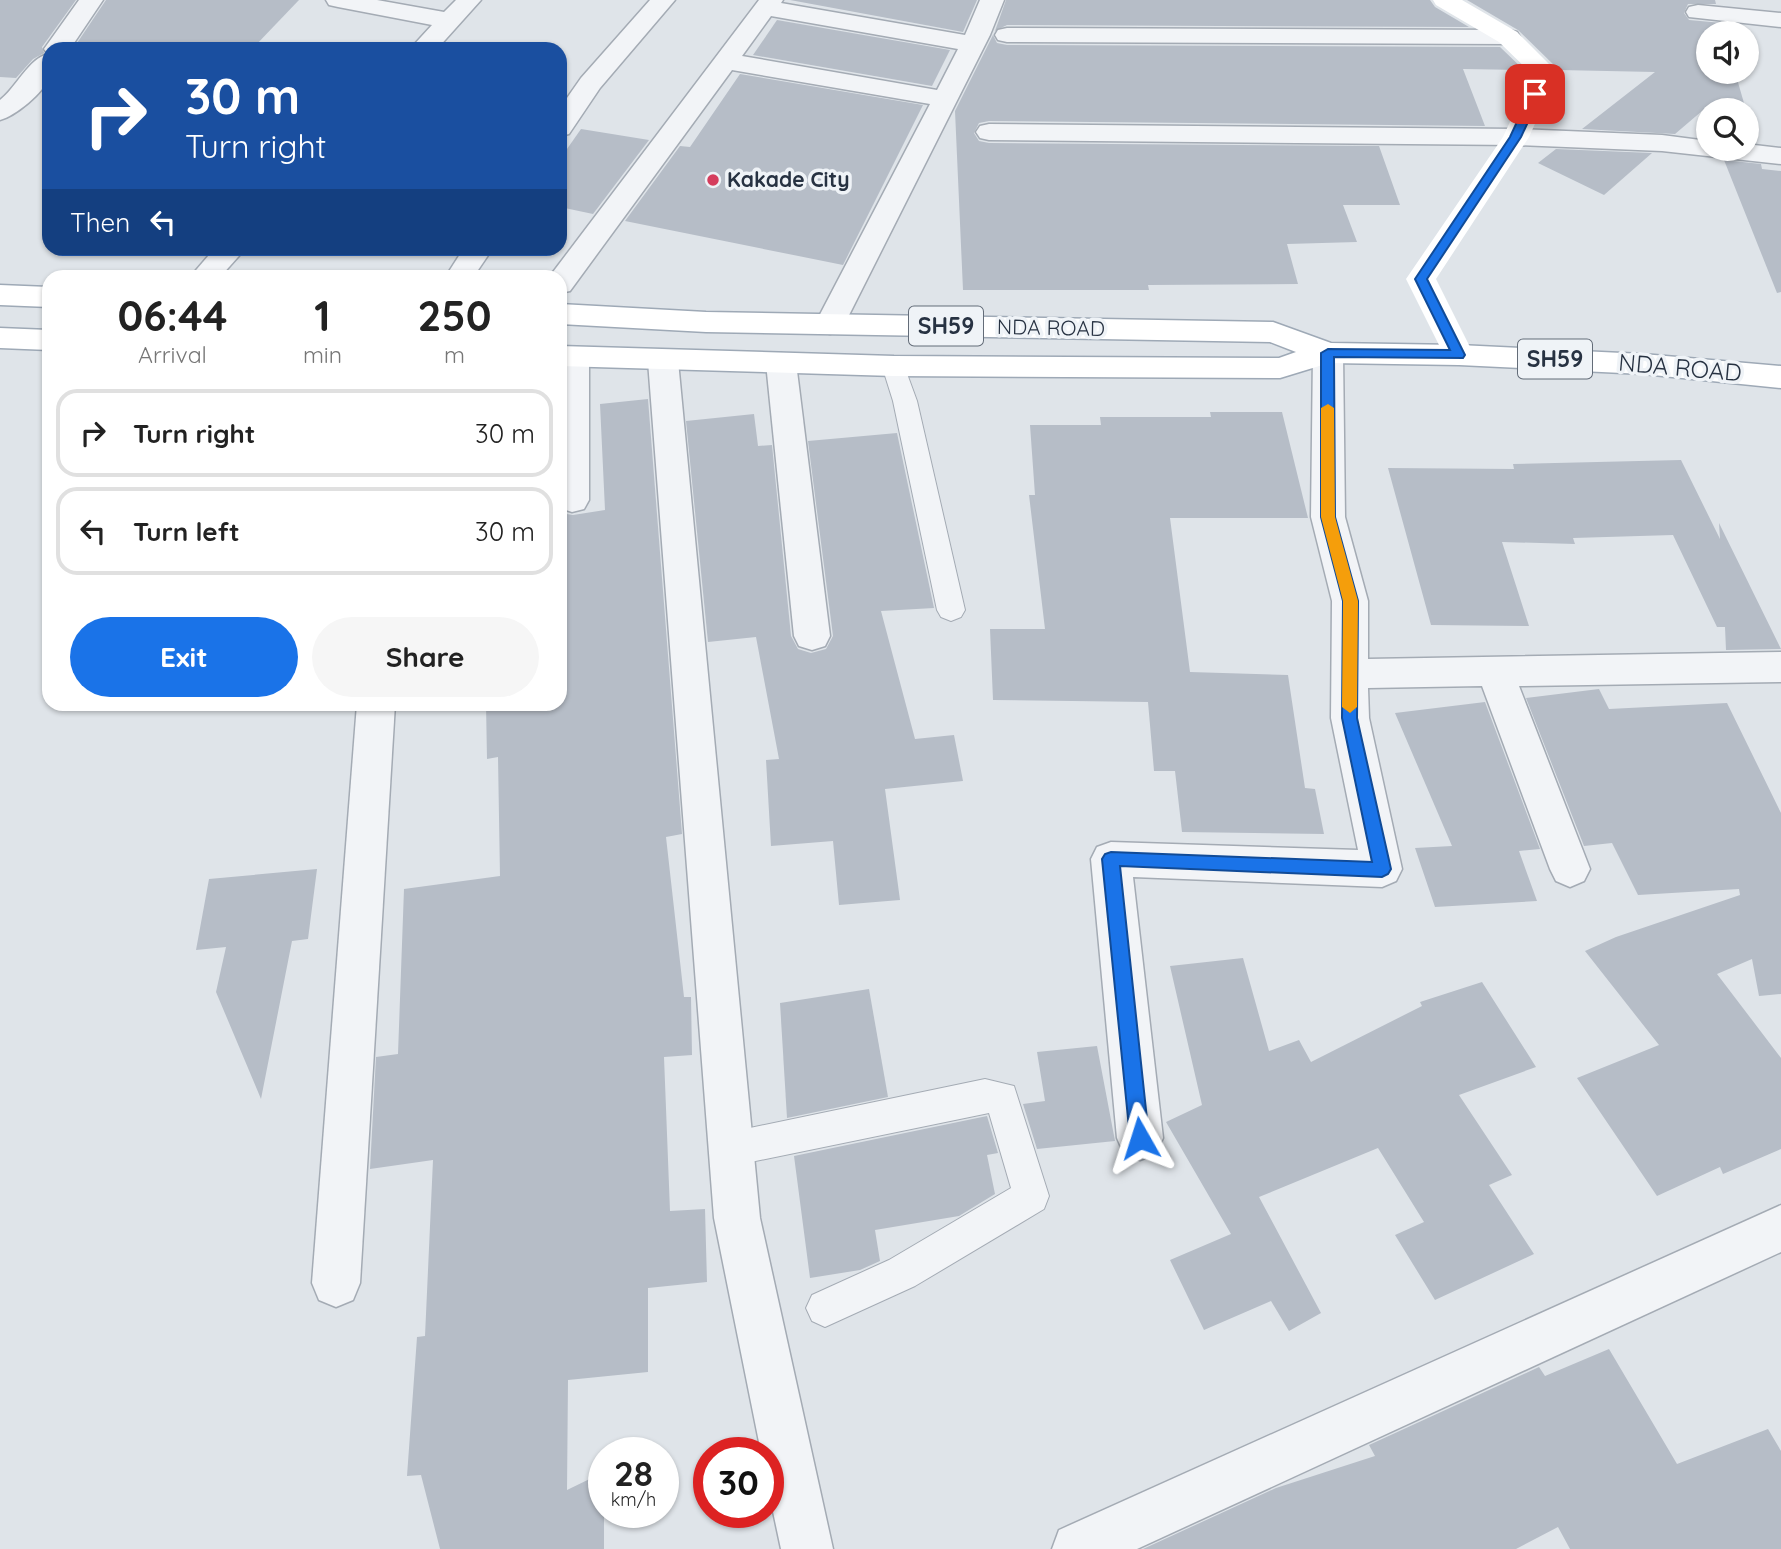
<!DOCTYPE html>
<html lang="en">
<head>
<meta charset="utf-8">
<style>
  :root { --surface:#fff; --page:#f6f6f6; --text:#222; --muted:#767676; --line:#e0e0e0; --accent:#1a73e8 }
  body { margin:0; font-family:Quicksand,sans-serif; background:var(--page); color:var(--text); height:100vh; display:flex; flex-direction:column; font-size:26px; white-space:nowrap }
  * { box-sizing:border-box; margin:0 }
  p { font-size:23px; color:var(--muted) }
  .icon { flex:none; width:38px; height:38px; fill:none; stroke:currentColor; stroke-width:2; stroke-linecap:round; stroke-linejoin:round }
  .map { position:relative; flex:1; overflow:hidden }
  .details { position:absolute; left:42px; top:270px; width:525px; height:441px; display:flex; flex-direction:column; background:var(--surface); border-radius:21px; box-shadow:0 2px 5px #0004 }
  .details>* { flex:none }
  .hud { position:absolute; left:42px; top:42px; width:525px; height:214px; border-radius:21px; box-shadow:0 2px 5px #0004; background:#1a4fa0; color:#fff; overflow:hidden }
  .tools { position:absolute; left:1696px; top:21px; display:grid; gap:14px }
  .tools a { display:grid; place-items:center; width:63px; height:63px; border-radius:50%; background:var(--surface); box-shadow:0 2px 5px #0004; font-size:35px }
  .speed { position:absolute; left:588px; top:1437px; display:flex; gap:14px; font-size:35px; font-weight:700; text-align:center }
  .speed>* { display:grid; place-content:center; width:91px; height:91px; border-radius:50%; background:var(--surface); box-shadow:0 2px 5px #0004; line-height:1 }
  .speed small { font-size:18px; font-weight:400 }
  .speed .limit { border:10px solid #d22; background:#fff; color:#111 }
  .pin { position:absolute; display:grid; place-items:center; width:60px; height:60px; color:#fff; margin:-30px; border-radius:14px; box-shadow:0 4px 10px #0006 }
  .me { position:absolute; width:77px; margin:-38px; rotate:354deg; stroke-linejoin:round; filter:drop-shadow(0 0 5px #0008) }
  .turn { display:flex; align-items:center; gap:24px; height:147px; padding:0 28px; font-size:32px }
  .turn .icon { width:91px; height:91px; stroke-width:2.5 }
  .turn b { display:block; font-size:49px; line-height:60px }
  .then { display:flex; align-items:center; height:66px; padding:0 28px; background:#0003; gap:14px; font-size:26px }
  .eta { display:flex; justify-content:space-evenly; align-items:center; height:119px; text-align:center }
  .eta b { font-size:42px; font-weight:700; line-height:49px }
  .primary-button { display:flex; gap:14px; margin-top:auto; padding:14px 28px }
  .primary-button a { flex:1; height:80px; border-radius:42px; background:var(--accent); color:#fff; font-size:28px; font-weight:700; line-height:80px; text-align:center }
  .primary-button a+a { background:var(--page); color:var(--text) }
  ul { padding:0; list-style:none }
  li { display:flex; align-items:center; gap:21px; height:88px; margin:0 14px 10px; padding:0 14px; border:4px solid var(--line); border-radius:21px }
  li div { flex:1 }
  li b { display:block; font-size:26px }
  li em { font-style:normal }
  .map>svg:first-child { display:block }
  .building { fill:#b6bdc7 }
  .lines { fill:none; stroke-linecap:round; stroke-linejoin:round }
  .lane-casing { stroke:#a4abb4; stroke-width:2 }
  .street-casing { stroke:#a4abb4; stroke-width:3 }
  .primary-casing { stroke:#9ea9b6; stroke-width:3 }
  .lane { fill:#f2f4f7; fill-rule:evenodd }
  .street { fill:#f2f4f7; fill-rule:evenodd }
  .secondary { fill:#fff; fill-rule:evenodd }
  .primary { fill:#fff; fill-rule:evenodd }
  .route { fill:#1a73e8; stroke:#114b97; stroke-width:2 }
  .slow { fill:#f59e0b }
  .poi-dot { fill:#d53d5d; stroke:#eff3f7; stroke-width:2.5 }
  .labels { text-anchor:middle; stroke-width:7; stroke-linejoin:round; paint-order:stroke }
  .far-poi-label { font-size:21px; font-weight:bold; fill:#273242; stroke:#eff3f7; text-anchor:start }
  .far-street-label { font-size:21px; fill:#273242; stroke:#eff3f7 }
  .shield { fill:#eff3f7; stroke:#636c78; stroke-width:2 }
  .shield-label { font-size:23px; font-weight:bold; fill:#273242 }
  .street-label { font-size:24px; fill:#273242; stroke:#eff3f7 }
</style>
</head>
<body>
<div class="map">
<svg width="1781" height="1549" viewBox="0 0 1781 1549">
  <rect width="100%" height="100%" fill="#dfe4e9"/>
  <g class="building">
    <path d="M0,0h76l-34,47 2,6 -11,6 -17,19 -16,-1z"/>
    <path d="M106,0h193l-47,49h-179z"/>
    <path d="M790,0h187l-14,32z"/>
    <path d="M1006,0h424l5,7 34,20 -462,-2 -12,6z"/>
    <path d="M1467,0h248l1,4h-28l-4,9 5,7 33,3 2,10h-16v39h27l11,38h-38v15l-6,-14 -27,23 -93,-5 73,-57 -96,-2 -41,-40z"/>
    <path d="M777,20l173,30 -18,36 -179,-31z"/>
    <path d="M993,35l4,8 10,2 493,2 24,23 -61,-1 22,57 -496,-5 -10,2 -5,10 5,8 10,2 390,3 21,59h-57l14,37 -70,2 11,40 -150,1 1,5h-186l-8,-179z"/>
    <path d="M740,74l183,31 -80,160 -218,-44 55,-75 10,1z"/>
    <path d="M581,129l68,11 -56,74 -33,-7v-48z"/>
    <path d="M1556,149l96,4 -48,42 -66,-32z"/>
    <path d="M1724,160l37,4 1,5 19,2v121l-4,1z"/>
    <path d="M648,399l34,435 -16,3 18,160h7l1,58 -28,2 6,154 35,-2 2,73 -59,6v84l-80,8 -1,110 37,-18v77h-164l-19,-74 -14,1 10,-139 8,-1 8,-176 -63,9 6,-112 22,-3 6,-165 96,-13 -2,-119 -11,2 -1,-55h74v-191l13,2 32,-5 -5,-106z"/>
    <path d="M1210,412h72l26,106h-138l20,154 98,3 17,113 10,1 9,45 -142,-2 -7,-61h-21l-6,-69 -155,-2 -3,-71h55l-16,-134h6l-5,-70h71l-1,-8h111z"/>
    <path d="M754,414l4,32 14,-1 19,191 7,13 13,4 15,-4 7,-13 -25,-195 89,-8 37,175 -53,3 34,128 39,-4 9,46 -78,8 15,111 -61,5 -6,-64 -62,5 -5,-86 13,-1 -23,-122 -48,5 -22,-221z"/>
    <path d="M1681,460l39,79 -1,-16 62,126 -55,1 -1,-23h-8l-44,-92 -100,3 2,6 -73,-2 27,84 -98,-1 -43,-157 126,1 -1,-5z"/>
    <path d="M1599,689l10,20 118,-6 54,110v181l-22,2 -7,-37 -35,15 64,84v91l-58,25 -3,-7 -63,29 -80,-118 82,-33 -74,-94 31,-14 124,-42 -1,-6 -101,6 -26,-52 -28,3 -58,-148z"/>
    <path d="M1485,702l55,147 -21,2 18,50 -102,6 -20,-59 37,-2 -57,-133z"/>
    <path d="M317,869l-9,70 -16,2 -31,158 -45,-107 10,-45 -30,3 13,-71z"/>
    <path d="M1243,958l26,93 30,-11 12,22 111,-56 -2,-4 62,-20 54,85 -77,28 53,80 -23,10 45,69 -99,46 -40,-65 29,-13 -46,-74 -119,49 62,116 -32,18 -18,-30 -67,29 -34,-70 61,-26 -65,-112 36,-17 -32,-139z"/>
    <path d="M869,989l19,108 -101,21 -7,-115z"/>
    <path d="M1097,1046l18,95 -78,8 -14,-45 22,-3 -8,-49z"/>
    <path d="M987,1116l11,37 -11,2 8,39 -36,22 -84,14 5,31 -20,9 -50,8 -16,-122z"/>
    <path d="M1609,1349l68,115 91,-35 13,22v98h-211l-12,-22 -42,22h-373l133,-61 99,-32 -6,-11 170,-78 6,9z"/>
  </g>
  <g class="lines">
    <defs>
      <g id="lane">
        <path d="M894,358l8,2 15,41 48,209 -4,7 -10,4 -10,-4 -4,-7 -44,-209 -11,-35 4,-6z"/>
        <path d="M985,1079l29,7 35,110 -5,13 -129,77 -90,41 -13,-6 -6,-13 6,-13 77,-35 122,-72 -22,-75 -258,53 -12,-5 -6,-12 6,-12 12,-5z"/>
      </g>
      <g id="street">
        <path d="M79,0h24l-33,49h-21c0,8 2,20 0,28 -5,16 -34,39 -49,43v-20c16,-12 29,-42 48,-46l-4,-5z"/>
        <path d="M326,0h51l67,12 12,-12h25l-44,49h-27l22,-24 -94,-18 -9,-2z"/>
        <path d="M650,0h25l-75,88 -31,46 -9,2v-28l21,-30z"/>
        <path d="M759,0h24l-2,3 184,32 15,-35h24l-14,35 -149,296 -11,3 -11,-3 -4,-7 115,-220 -198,-34 -162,221 -10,2v-17h-10zM771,16l187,33 -21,41 -195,-34z"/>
        <path d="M1698,5l83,8v14l-92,-10 -3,-5 3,-5z"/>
        <path d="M1007,28l501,2 9,2 3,5 -3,5 -9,2 -501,-2 -9,-2 -3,-5 3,-5z"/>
        <path d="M989,124l527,5 146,6 46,6v8h38v-5l35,4v16l-119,-13 -146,-6 -527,-5 -9,-2 -4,-6 4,-6z"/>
        <path d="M215,248h31l-25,28h-30z"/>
        <path d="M464,248h29l-19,28h-28z"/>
        <path d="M1328,343l11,3 4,7 2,164 23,84v58l413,-7v30l-262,4 71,183 -6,12 -14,6 -14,-6 -6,-12 -68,-183 -114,2 1,30 33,151 -6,12 -14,6 -249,-10 30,261 -7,16 -16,6 -16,-6 -7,-16 -26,-279 6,-12 14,-5 247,8 -27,-132 1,-117 -21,-84 2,-164 4,-7z"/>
        <path d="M574,347l11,3 4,7v143l-5,9 -12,3 -12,-4v-153l3,-5z"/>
        <path d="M663,351l11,3 4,7 82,857 73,331h-52l-13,-61v-36h-7l-47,-234 -66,-857 4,-7z"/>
        <path d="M781,353l11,3 4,7 34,273 -5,10 -13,4 -13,-4 -5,-10 -28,-273 4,-7z"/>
        <path d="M357,704h38l-35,579 -7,17 -17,7 -17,-7 -7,-17z"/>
        <path d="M1781,1205v47l-644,297h-85l7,-19z"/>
      </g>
      <g id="primary">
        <path d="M0,285l49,2v20l-49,-2z"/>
        <path d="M560,304l146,8 567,10 58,21 128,2 184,9 138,12v22l-138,-14 -184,-9 -130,-2 -49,15 -386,-2 -334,-10v-20l334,10 385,2 17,-6 -26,-10 -564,-10 -146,-8z"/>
        <path d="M0,328l49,2v20l-49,-2z"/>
      </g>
    </defs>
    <use href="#lane" class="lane-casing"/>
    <use href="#street" class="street-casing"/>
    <use href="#primary" class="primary-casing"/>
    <use href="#lane" class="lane"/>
    <use href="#street" class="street"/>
    <path class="secondary" d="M1433,0h29l55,32 41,41 -29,64 -93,142 38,76 -4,7 -11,3 -11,-3 -4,-7 -38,-76 97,-142 29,-63 -33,-32 -63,-37z"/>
    <use href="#primary" class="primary"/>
  </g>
  <path class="route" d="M1535,91l6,3 -20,43 -94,142 38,76 -2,3 -129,-1 1,160 23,84 -1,117 34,151 -3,5 -6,3 -262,-11 29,272 -3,7 -6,2 -7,-2 -3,-7 -28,-279 3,-5 6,-2 261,10 -30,-144 1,-117 -22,-84v-164l7,-4 122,1 -35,-71 95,-142 20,-43z"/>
  <path class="slow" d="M1328,404l6,4 1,109 23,84 -1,106 -7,6 -8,-6 1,-106 -22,-84v-109z"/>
  <circle class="poi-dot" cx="713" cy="180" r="7"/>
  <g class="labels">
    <g class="far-poi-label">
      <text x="727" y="187">Kakade City</text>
    </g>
    <g class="far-street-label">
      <text transform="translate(1051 328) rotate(1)" y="7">NDA ROAD</text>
    </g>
    <g class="shield">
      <rect x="909" y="306.5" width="74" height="39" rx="5"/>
      <rect x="1518" y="339.5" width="74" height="39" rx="5"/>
    </g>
    <g class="shield-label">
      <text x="946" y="334">SH59</text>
      <text x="1555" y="367">SH59</text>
    </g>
    <g class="street-label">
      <text transform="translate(1680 368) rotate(5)" y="8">NDA ROAD</text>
    </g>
  </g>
</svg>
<div class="tools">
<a><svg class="icon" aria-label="sound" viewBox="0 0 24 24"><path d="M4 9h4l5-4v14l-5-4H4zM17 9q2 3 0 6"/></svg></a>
<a><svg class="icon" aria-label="search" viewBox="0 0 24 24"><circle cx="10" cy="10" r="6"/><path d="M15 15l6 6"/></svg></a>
</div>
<div class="speed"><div>28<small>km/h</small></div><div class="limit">30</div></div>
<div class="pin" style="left:1535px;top:94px;background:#d93025"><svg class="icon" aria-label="arrive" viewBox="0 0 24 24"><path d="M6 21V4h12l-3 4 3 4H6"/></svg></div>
<svg class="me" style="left:1140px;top:1138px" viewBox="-20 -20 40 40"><path d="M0-17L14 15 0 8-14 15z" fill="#1a73e8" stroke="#fff" stroke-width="4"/></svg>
<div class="hud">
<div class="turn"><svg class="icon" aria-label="right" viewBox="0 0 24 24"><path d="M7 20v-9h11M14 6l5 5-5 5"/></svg><div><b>30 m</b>Turn right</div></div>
<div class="then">Then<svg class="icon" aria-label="left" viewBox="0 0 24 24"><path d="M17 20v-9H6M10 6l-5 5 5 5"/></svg></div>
</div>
<section class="details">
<div class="eta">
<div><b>06:44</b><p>Arrival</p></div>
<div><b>1</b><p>min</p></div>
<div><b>250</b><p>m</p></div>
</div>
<ul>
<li><svg class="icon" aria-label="right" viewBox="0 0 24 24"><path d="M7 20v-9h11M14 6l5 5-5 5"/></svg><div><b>Turn right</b></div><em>30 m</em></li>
<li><svg class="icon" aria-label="left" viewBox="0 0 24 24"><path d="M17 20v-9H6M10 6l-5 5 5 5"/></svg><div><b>Turn left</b></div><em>30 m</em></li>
</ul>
<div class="primary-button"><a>Exit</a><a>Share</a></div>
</section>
</div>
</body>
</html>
